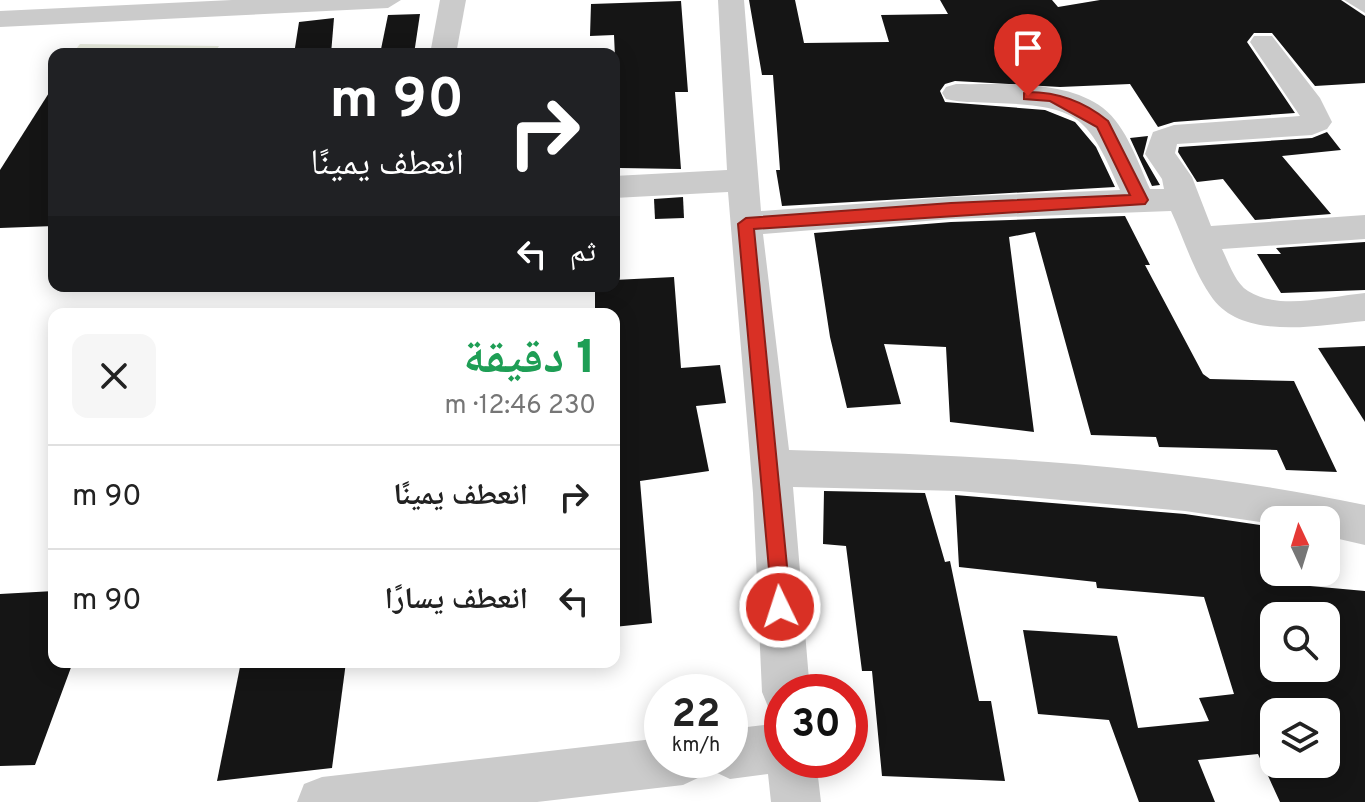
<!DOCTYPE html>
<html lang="ar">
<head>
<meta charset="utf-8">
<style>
  :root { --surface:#fff; --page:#f6f6f6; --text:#222; --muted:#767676; --line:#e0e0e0 }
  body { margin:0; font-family:Overpass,"Noto Naskh Arabic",sans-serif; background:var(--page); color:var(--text); direction:rtl; height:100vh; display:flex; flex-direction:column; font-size:30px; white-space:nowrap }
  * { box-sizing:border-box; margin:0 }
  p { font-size:26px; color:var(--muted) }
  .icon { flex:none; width:44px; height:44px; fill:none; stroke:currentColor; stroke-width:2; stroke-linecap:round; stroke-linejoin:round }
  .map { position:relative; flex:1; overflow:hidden; direction:ltr }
  .sheet { position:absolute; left:48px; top:308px; width:572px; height:360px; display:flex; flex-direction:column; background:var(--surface); border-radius:16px; box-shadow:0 4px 20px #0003; direction:rtl }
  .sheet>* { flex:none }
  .top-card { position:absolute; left:48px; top:48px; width:572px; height:244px; border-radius:16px; box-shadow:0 4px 20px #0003; direction:rtl; background:#202124; color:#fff; overflow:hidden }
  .needle { width:52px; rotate:356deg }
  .controls { position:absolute; left:1260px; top:506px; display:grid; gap:16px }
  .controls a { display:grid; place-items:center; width:80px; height:80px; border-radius:16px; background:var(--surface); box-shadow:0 4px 20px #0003; font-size:40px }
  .speed { position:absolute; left:644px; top:674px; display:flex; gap:16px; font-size:40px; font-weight:700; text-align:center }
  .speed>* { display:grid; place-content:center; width:104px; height:104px; border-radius:50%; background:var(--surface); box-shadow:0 4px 20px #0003; line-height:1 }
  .speed small { font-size:20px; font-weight:400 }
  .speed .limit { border:12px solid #d22; background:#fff; color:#111 }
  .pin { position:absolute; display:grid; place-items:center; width:68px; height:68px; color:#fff; margin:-82px -34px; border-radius:50% 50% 50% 0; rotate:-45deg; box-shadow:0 0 8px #0007 }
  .pin .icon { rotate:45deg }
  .me { position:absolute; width:88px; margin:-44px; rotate:356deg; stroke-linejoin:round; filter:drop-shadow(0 0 6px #0008) }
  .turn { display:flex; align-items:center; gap:28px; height:168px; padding:0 24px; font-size:36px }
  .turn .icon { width:104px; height:104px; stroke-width:2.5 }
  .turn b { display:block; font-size:56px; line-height:68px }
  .then { display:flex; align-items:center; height:76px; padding:0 24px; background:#0003; gap:16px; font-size:30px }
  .round { display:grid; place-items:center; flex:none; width:84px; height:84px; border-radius:16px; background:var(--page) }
  .head { display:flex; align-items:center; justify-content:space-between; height:136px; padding:0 24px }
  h1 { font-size:48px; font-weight:800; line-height:60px; color:#1e9e55 }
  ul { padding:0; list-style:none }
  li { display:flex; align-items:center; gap:24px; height:104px; padding:0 24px; border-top:2px solid var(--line) }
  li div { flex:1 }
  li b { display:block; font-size:30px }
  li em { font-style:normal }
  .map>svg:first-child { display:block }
  .green { fill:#e7eadd }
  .building { fill:#151515; fill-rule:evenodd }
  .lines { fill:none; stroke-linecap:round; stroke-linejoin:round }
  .minor { fill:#cbcbcb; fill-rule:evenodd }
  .route { fill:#d93025; stroke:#8d1f18; stroke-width:2 }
</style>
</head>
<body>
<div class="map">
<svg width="1365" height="802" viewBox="0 0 1365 802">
  <rect width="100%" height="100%" fill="#fff"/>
  <path class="green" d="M80,44l139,2 -5,8h-142z"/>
  <g class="building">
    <path d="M749,0h46l9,43 85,-1 -8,-27 67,-1 -8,-14h112l6,7 42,-7h241l24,16v67l-50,3 -43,-53h-18l-7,9 48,71 -121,9 -16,5 -28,-43 -70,3 -105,-6 -10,3 -5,7 5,11 100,8 30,12 21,25 19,40 -333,19 -6,-36h4l-7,-95h-11z"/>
    <path d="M681,1l7,91h-13l6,77 -61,-1 -6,-133 -24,1 1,-32z"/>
    <path d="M420,14l-6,40h-34l8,-39z"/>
    <path d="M334,18l-3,36h-37l5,-32z"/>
    <path d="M54,85v141l-54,2v-58z"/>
    <path d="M1327,132l14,18 -59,6 49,58 -76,6 -32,-41 -26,3 -19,-30 1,-5 133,-9z"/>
    <path d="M1148,136l-5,20 17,29 -8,1 -22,-48z"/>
    <path d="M683,197l1,21 -29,1 -1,-20z"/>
    <path d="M1125,216l25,49h-5l58,109 7,5 84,2 43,91 -51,-2 -9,-20 -118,-3 -3,-10 -65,-2 -56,-203 -26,5 25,195 -84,-10 -4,-75 -62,-3 17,60 -54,4 -17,-71 -16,-104 137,-11z"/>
    <path d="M1365,242v48l-84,3 -24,-39h24l-5,-6z"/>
    <path d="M674,277l7,91 39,-3 6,38 -30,3 13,65 -69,10 12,142 -38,4v-313h-19v-28h19v-6z"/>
    <path d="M1365,346v76l-47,-74z"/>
    <path d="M824,491l101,2 20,69 5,-1 29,140h12l14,80 -123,-5 -10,-105h-10l-16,-125 -23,-2z"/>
    <path d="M955,495l230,19 89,13v45h31l5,14 55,5v211h-85l-22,-48 -60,6 17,42h-76l-30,-82 -71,-6 -15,-84 94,6 21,92 71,-7 -10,-23 35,-4 -30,-97 -107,-9 -1,-6 -137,-15zM1274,616h52v52h-52zM1274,712h52v52h-52z"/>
    <path d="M54,591v71h19l-38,103 -35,1v-172z"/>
    <path d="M241,662h105l-14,106 -115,13z"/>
  </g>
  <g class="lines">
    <g class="minor">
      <path d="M232,0h169l-13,8 -388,19v-16z"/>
      <path d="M440,0h26l-10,54h-26z"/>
      <path d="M718,0h26l17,211 190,-14 169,-7c-32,-74 -41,-84 -124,-87 -17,-1 -34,0 -50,-4l-4,-6 4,-6 10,-3c45,1 109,-5 147,24 24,19 35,55 47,81h14l-2,-10 -17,-25 8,-22 21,-7 126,-9 -50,-74 4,-6h18l48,62 12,24 -5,7 -15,6 -135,9 -2,9 17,24 19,49 154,-11v24l-143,10c7,14 13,34 26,42 31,20 83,5 117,2v28c-45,4 -120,20 -152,-22 -19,-26 -29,-60 -42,-88l-220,8 -188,15 26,216c194,5 386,15 576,55v40l-39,-9v-16h-52v4l-89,-13 -226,-20 -166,-4 17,205h-28v22l-13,-5 -7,-17 -9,-199 -25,-301 -114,6v-22l113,-6z"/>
      <path d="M1344,0h21v13z"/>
      <path d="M782,723v37h34l5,42h-50l-3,-28 -38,5 -17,-8 -5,-11h22v-31z"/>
      <path d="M662,738v22h46l-8,17 -17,8 -146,17h-240l7,-18 18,-7z"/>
    </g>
  </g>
  <path class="route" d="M1028,92c30,0 57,10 80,29l40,79 -3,4 -391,25 37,378 -3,7 -8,3 -7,-3 -35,-390 8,-6 205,-15 179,-8 -33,-68 -47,-26 -26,-2v-6z"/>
</svg>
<div class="controls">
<a><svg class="needle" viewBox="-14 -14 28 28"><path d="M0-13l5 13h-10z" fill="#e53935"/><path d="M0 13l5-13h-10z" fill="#767676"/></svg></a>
<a><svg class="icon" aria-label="search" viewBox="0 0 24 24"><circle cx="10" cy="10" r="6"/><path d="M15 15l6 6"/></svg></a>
<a><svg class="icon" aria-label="layers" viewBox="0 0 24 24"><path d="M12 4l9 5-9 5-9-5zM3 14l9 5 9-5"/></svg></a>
</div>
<div class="speed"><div>22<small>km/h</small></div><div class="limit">30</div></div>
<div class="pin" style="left:1028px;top:96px;background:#d93025"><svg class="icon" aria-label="arrive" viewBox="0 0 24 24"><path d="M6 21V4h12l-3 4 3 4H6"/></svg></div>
<svg class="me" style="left:780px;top:607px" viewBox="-20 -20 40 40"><circle r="17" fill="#d93025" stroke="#fff" stroke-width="3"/><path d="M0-11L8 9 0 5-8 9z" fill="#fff"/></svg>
<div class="top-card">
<div class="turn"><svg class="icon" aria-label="right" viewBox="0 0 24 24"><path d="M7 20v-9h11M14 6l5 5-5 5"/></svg><div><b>90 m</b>انعطف يمينًا</div></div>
<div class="then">ثم<svg class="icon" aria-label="left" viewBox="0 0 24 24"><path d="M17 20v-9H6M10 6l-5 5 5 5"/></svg></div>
</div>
<section class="sheet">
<div class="head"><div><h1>1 دقيقة</h1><p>230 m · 12:46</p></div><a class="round"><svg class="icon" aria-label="close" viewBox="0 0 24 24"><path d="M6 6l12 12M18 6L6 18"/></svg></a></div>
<ul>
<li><svg class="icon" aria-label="right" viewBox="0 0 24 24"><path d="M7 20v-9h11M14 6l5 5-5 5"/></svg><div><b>انعطف يمينًا</b></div><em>90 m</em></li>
<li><svg class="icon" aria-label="left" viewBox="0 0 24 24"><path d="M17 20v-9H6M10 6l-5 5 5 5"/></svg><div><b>انعطف يسارًا</b></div><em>90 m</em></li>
</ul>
</section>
</div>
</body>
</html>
